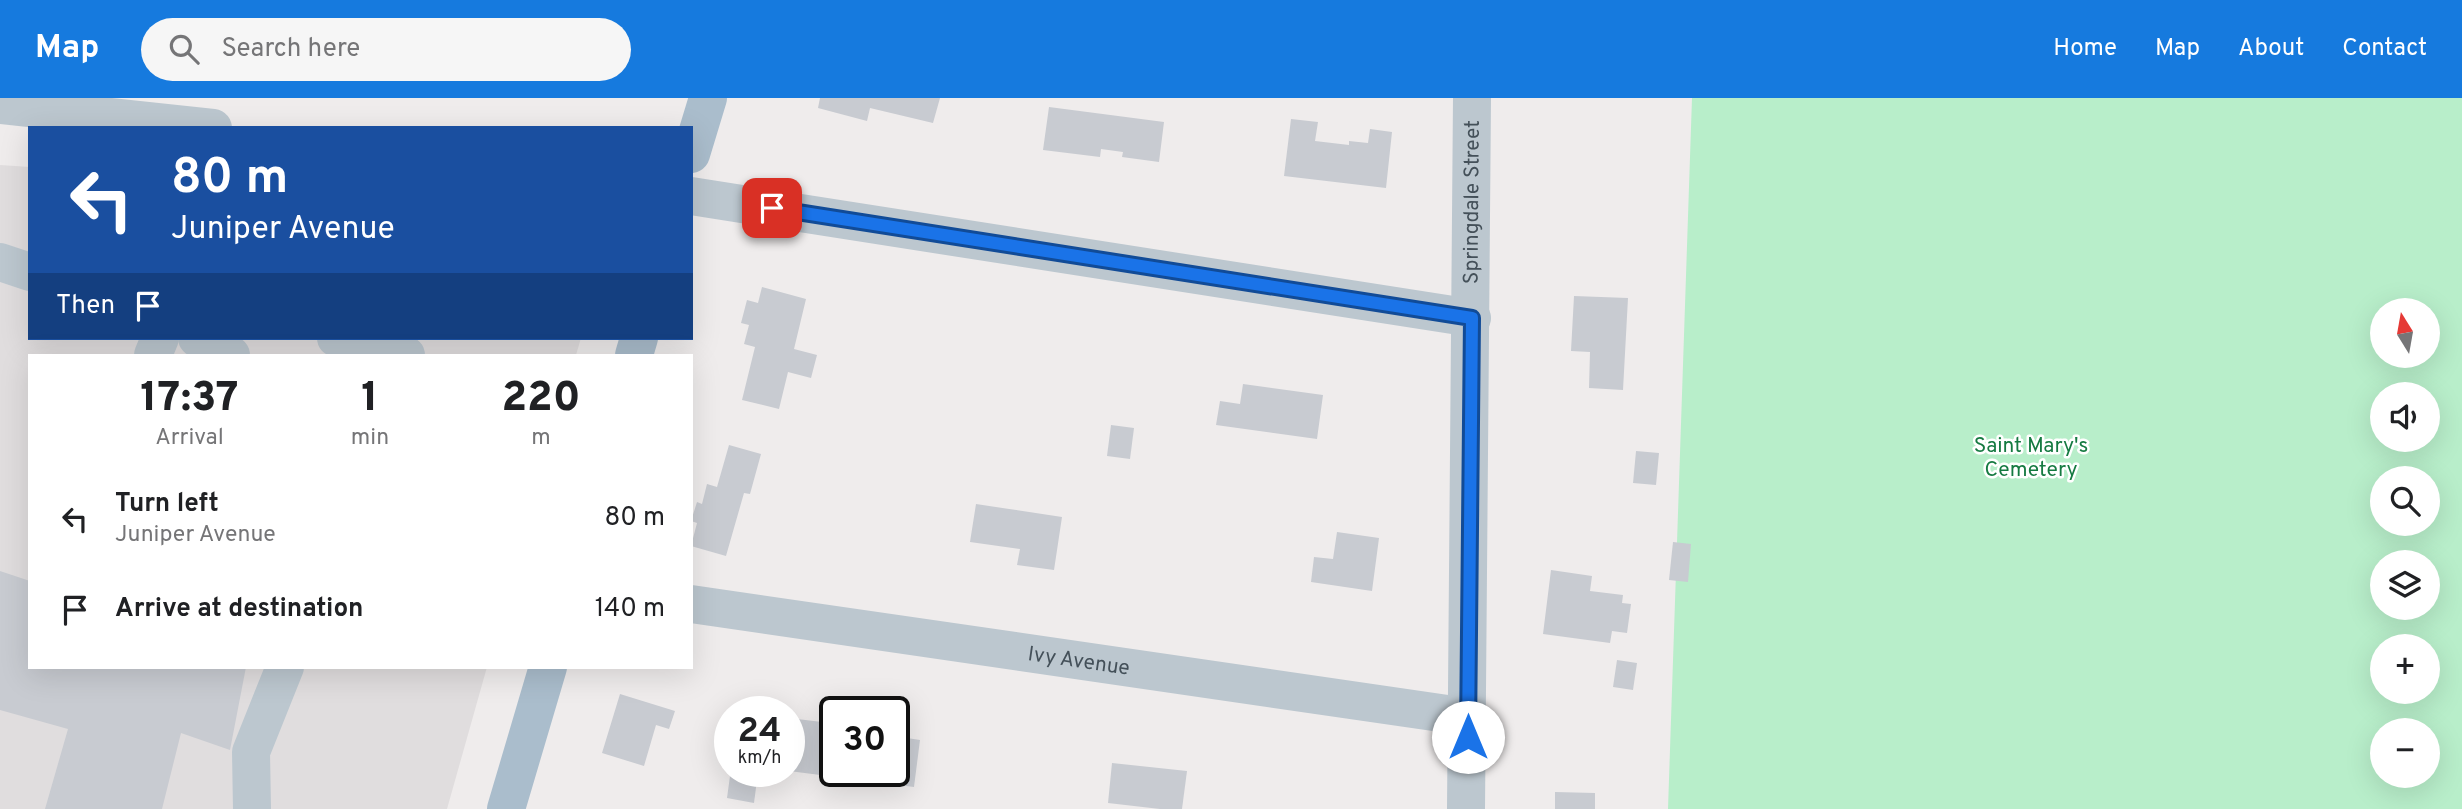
<!DOCTYPE html>
<html lang="en">
<head>
<meta charset="utf-8">
<style>
  :root { --surface:#fff; --page:#f6f6f6; --text:#202124; --muted:#757577; --accent:#167ade }
  body { margin:0; font-family:Overpass,sans-serif; background:var(--page); color:var(--text); height:100vh; display:flex; flex-direction:column; font-size:26px; white-space:nowrap }
  * { box-sizing:border-box; margin:0 }
  p { font-size:23px; color:var(--muted) }
  .icon { flex:none; width:38px; height:38px; fill:none; stroke:currentColor; stroke-width:2; stroke-linecap:round; stroke-linejoin:round }
  .map { position:relative; flex:1; overflow:hidden }
  .sheet { position:absolute; left:28px; top:256px; width:665px; height:315px; display:flex; flex-direction:column; background:var(--surface); border-radius:0px; box-shadow:0 7px 28px #0002 }
  .sheet>* { flex:none }
  .top-card { position:absolute; left:28px; top:28px; width:665px; height:214px; border-radius:0px; box-shadow:0 7px 28px #0002; background:#1a4fa0; color:#fff; overflow:hidden }
  .needle { width:46px; rotate:349deg }
  .fabs { position:absolute; left:2370px; top:200px; display:grid; gap:14px }
  .fabs a { display:grid; place-items:center; width:70px; height:70px; border-radius:50%; background:var(--surface); box-shadow:0 7px 28px #0002; font-size:35px }
  .speed { position:absolute; left:714px; top:598px; display:flex; gap:14px; font-size:35px; font-weight:700; text-align:center }
  .speed>* { display:grid; place-content:center; width:91px; height:91px; border-radius:50%; background:var(--surface); box-shadow:0 7px 28px #0002; line-height:1 }
  .speed small { font-size:18px; font-weight:400 }
  .speed .limit { border:4px solid #111; border-radius:10px; background:#fff; color:#111 }
  .pin { position:absolute; display:grid; place-items:center; width:60px; height:60px; color:#fff; margin:-30px; border-radius:14px; box-shadow:0 4px 10px #0006 }
  .me { position:absolute; width:77px; margin:-38px; rotate:0deg; stroke-linejoin:round; filter:drop-shadow(0 0 5px #0008) }
  .turn { display:flex; align-items:center; gap:24px; height:147px; padding:0 28px; font-size:32px }
  .turn .icon { width:91px; height:91px; stroke-width:2.5 }
  .turn b { display:block; font-size:49px; line-height:60px }
  .then { display:flex; align-items:center; height:66px; padding:0 28px; background:#0003; gap:14px; font-size:26px }
  .eta { display:flex; justify-content:space-evenly; align-items:center; height:119px; text-align:center }
  .eta b { font-size:42px; font-weight:800; line-height:49px }
  ul { padding:0; list-style:none }
  li { display:flex; align-items:center; gap:21px; height:91px; padding:0 28px }
  li div { flex:1 }
  li b { display:block; font-size:26px }
  li em { font-style:normal }
  header { display:flex; align-items:center; gap:42px; box-sizing:border-box; height:98px; padding:0 35px; background:var(--accent); color:#fff }
  header strong { font-size:33px }
  nav { display:flex; gap:38px; margin-inline-start:auto; font-size:24px }
  .search { width:490px; height:63px; background:var(--page); display:flex; align-items:center; gap:18px; box-sizing:border-box; padding:0 24px; border-radius:38px; color:var(--muted); font-size:26px }
  .map>svg:first-child { display:block }
  .education { fill:#e0ddde }
  .green { fill:#b8eeca; fill-rule:evenodd }
  .building { fill:#c8cbd1 }
  .lines { fill:none; stroke-linecap:round; stroke-linejoin:round }
  .minor { stroke:#bcc7cf; stroke-width:38 }
  .major { stroke:#aabdcc; stroke-width:38 }
  .route-casing { stroke:#114b97; stroke-width:18 }
  .route { stroke:#1a73e8; stroke-width:12 }
  .labels { text-anchor:middle; stroke-width:5; stroke-linejoin:round; paint-order:stroke }
  .street-label { font-size:21px; fill:#445059; stroke:#fff }
  .park-label { font-size:21px; fill:#157a41; stroke:#fff }
</style>
</head>
<body>
<header>
<strong>Map</strong>
<div class="search"><svg class="icon" aria-label="search" viewBox="0 0 24 24"><circle cx="10" cy="10" r="6"/><path d="M15 15l6 6"/></svg>Search here</div>
<nav><a>Home</a><a>Map</a><a>About</a><a>Contact</a></nav>
</header>
<div class="map">
<svg width="2462" height="711" viewBox="0 0 2462 711">
  <rect width="100%" height="100%" fill="#efecec"/>
  <path class="education" d="M0,67l30,2v171h551l-5,17h-546v312h457l-40,142h-447z"/>
  <path class="green" d="M1692,0h770v711h-794zM2382,212h45v45h-45zM2382,296h45v45h-45zM2382,380h45v45h-45zM2382,464h45v45h-45zM2382,548h45v45h-45zM2382,632h45v45h-45z"/>
  <g class="building">
    <path d="M820,0h120l-7,25 -63,-15 -3,13 -49,-13z"/>
    <path d="M1049,9l115,15 -5,40 -37,-5 1,-5 -22,-3 -1,8 -57,-7z"/>
    <path d="M1291,21l27,3 -3,19 34,4v-4l19,2 2,-14 22,3 -6,56 -102,-12z"/>
    <path d="M762,189l44,12 -12,50 23,6 -6,23 -23,-6 -9,37 -37,-9 13,-53 -11,-3 5,-19 -8,-2 6,-23 11,3z"/>
    <path d="M1574,198l54,2 -5,92 -34,-2 1,-36 -19,-1z"/>
    <path d="M1243,286l80,11 -6,44 -101,-14 4,-24 20,3z"/>
    <path d="M1111,327l23,3 -4,31 -23,-3z"/>
    <path d="M729,347l32,9 -11,40 -6,-1 -18,63 -35,-10 6,-23 -6,-2 6,-19 5,2 5,-20 10,3z"/>
    <path d="M1636,353l23,2 -3,32 -23,-2z"/>
    <path d="M976,406l86,13 -8,53 -37,-5 3,-16 -50,-7z"/>
    <path d="M1337,434l42,6 -7,53 -61,-9 3,-25 19,2z"/>
    <path d="M1673,444l18,2 -3,38 -19,-2z"/>
    <path d="M1551,472l41,6 -2,15 33,4 -1,8 9,1 -4,29 -15,-2 -2,12 -67,-9z"/>
    <path d="M0,473l30,10v86h216l-16,83 -49,-17 -19,76h-117l23,-80 -68,-19z"/>
    <path d="M1617,562l20,3 -4,27 -20,-3z"/>
    <path d="M620,596l55,17 -6,18 -13,-4 -12,41 -42,-13z"/>
    <path d="M789,620l33,4 -1,10 14,2v38h59v-36l26,4 -6,47 -125,-16z"/>
    <path d="M1112,665l75,8 -5,38h-22l-52,-6z"/>
    <path d="M730,678l27,4 -3,23 -27,-5z"/>
    <path d="M1555,694l40,1v16h-40z"/>
  </g>
  <g class="lines">
    <g class="minor">
      <path d="M0,7l213,23"/>
      <path d="M691,98l781,122"/>
      <path d="M0,164l30,10"/>
      <path d="M197,240l18,13 16,4"/>
      <path d="M336,240l70,17"/>
      <path d="M153,257l7,-17"/>
      <path id="s1" d="M691,506l777,113"/>
      <path d="M252,711l-1,-57 34,-85"/>
      <path id="s2" d="M1466,711l6,-711"/>
    </g>
    <g class="major">
      <path d="M691,56l17,-56"/>
      <path d="M634,257l5,-17"/>
      <path d="M506,711l42,-142"/>
    </g>
  </g>
  <g class="lines">
    <defs>
      <path id="route" d="M772,110l700,110 -4,419"/>
    </defs>
    <use href="#route" class="route-casing"/>
    <use href="#route" class="route"/>
  </g>
  <g class="labels">
    <g class="street-label">
      <text dy="7" stroke="none"><textPath href="#s2" startOffset="607">Springdale Street</textPath></text>
      <text dy="7" stroke="none"><textPath href="#s1" startOffset="392">Ivy Avenue</textPath></text>
    </g>
    <g class="park-label">
      <text x="2031" y="354">Saint Mary's<tspan x="2031" dy="24">Cemetery</tspan></text>
    </g>
  </g>
</svg>
<div class="fabs">
<a><svg class="needle" viewBox="-14 -14 28 28"><path d="M0-13l5 13h-10z" fill="#e53935"/><path d="M0 13l5-13h-10z" fill="#757577"/></svg></a>
<a><svg class="icon" aria-label="sound" viewBox="0 0 24 24"><path d="M4 9h4l5-4v14l-5-4H4zM17 9q2 3 0 6"/></svg></a>
<a><svg class="icon" aria-label="search" viewBox="0 0 24 24"><circle cx="10" cy="10" r="6"/><path d="M15 15l6 6"/></svg></a>
<a><svg class="icon" aria-label="layers" viewBox="0 0 24 24"><path d="M12 4l9 5-9 5-9-5zM3 14l9 5 9-5"/></svg></a>
<a>+</a>
<a>−</a>
</div>
<div class="speed"><div>24<small>km/h</small></div><div class="limit">30</div></div>
<div class="pin" style="left:772px;top:110px;background:#d93025"><svg class="icon" aria-label="arrive" viewBox="0 0 24 24"><path d="M6 21V4h12l-3 4 3 4H6"/></svg></div>
<svg class="me" style="left:1468px;top:639px" viewBox="-20 -20 40 40"><circle r="19" fill="#fff"/><path d="M0-13L10 11 0 6-10 11z" fill="#1a73e8"/></svg>
<div class="top-card">
<div class="turn"><svg class="icon" aria-label="left" viewBox="0 0 24 24"><path d="M17 20v-9H6M10 6l-5 5 5 5"/></svg><div><b>80 m</b>Juniper Avenue</div></div>
<div class="then">Then<svg class="icon" aria-label="arrive" viewBox="0 0 24 24"><path d="M6 21V4h12l-3 4 3 4H6"/></svg></div>
</div>
<section class="sheet">
<div class="eta">
<div><b>17:37</b><p>Arrival</p></div>
<div><b>1</b><p>min</p></div>
<div><b>220</b><p>m</p></div>
</div>
<ul>
<li><svg class="icon" aria-label="left" viewBox="0 0 24 24"><path d="M17 20v-9H6M10 6l-5 5 5 5"/></svg><div><b>Turn left</b><p>Juniper Avenue</p></div><em>80 m</em></li>
<li><svg class="icon" aria-label="arrive" viewBox="0 0 24 24"><path d="M6 21V4h12l-3 4 3 4H6"/></svg><div><b>Arrive at destination</b></div><em>140 m</em></li>
</ul>
</section>
</div>
</body>
</html>
